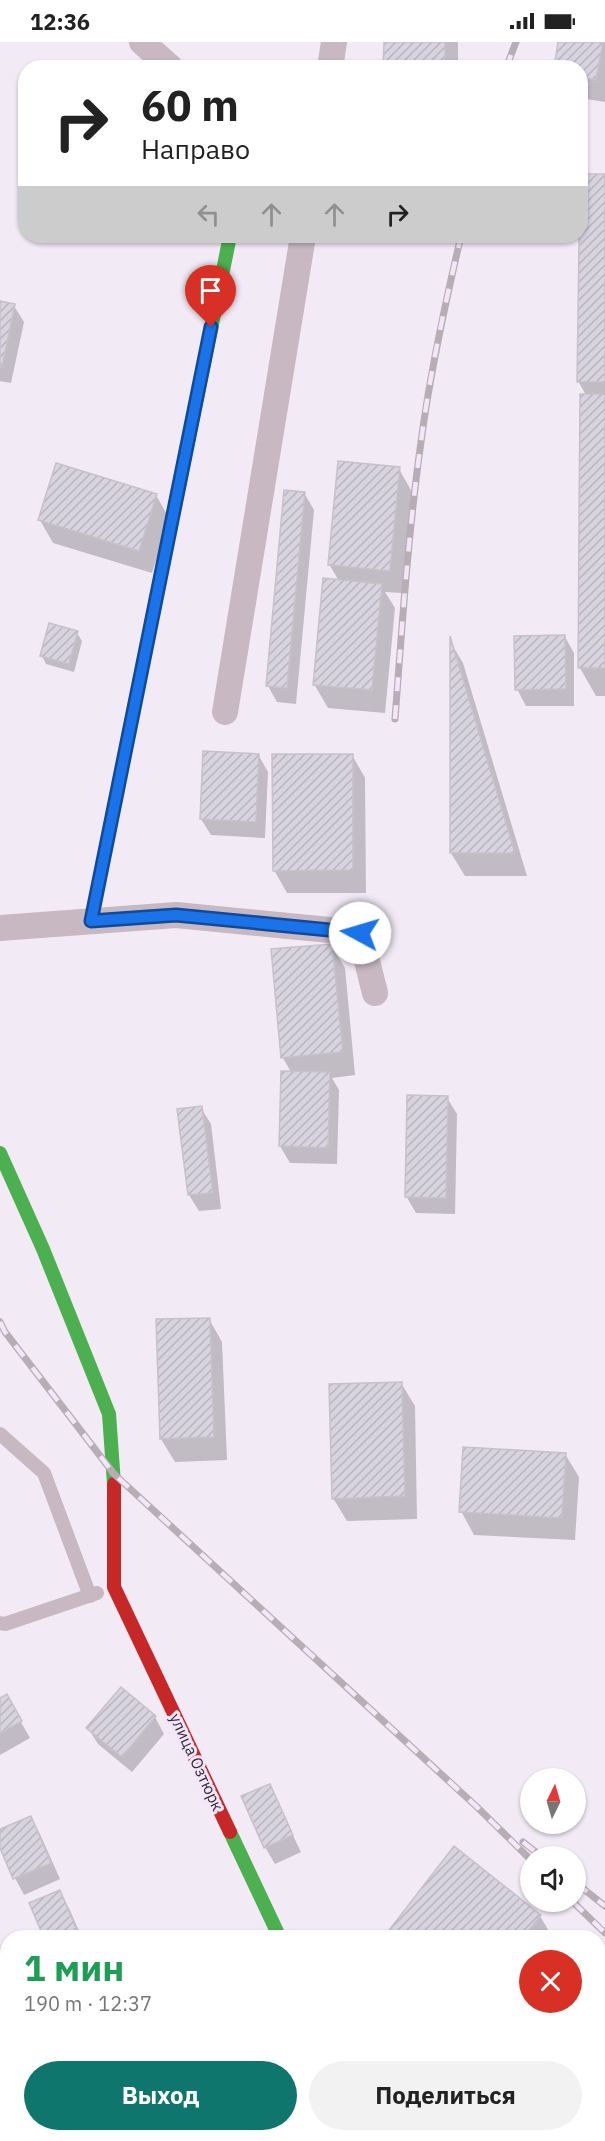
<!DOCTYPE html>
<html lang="ru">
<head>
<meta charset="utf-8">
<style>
  :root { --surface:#fff; --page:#f2f2f2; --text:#222; --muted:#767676; --accent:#0f766e }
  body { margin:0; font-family:"IBM Plex Sans",sans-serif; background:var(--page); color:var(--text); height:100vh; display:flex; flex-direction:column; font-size:22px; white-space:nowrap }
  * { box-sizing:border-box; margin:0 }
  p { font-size:20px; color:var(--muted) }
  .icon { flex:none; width:33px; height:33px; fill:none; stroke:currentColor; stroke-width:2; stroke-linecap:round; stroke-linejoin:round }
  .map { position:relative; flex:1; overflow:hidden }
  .details { position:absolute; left:0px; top:1888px; width:606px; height:212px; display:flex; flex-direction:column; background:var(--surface); border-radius:24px 24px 0 0; box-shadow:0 2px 4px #0004 }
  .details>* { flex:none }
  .guide { position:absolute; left:18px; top:18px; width:570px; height:183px; border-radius:24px; box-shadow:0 2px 4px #0004; background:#fff; color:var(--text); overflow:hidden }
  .needle { width:39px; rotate:5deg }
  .buttons { position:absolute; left:520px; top:1726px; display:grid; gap:12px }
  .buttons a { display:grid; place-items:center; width:66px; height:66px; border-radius:50%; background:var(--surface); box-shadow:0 2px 4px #0004; font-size:30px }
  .pin { position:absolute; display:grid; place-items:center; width:51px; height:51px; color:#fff; margin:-62px -26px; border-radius:50% 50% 50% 0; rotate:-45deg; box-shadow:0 0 6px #0007 }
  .pin .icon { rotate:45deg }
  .me { position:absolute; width:66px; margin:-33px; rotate:276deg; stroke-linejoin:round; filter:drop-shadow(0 0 4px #0008) }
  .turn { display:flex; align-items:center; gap:21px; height:126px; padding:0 24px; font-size:27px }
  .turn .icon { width:78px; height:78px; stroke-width:2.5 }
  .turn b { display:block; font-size:42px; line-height:51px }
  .lanes { display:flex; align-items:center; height:57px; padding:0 24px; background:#0003; justify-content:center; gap:30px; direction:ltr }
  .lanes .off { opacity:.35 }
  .round { display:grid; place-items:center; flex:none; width:63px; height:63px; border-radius:32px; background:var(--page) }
  .head { display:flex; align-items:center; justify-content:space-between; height:102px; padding:0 24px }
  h1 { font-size:36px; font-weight:700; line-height:45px; color:#1e9e55 }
  .cta { display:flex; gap:12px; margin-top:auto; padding:12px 24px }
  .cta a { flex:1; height:69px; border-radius:36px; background:var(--accent); color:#fff; font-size:24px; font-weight:700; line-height:69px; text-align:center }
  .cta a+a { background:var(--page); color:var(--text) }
  .status { display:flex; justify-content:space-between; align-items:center; height:42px; padding:0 30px; background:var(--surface); direction:ltr }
  .status svg { height:16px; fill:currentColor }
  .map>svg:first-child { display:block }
  .shadow { fill:#0003 }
  .building { fill:url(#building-hatch); stroke:#c6c1ca; stroke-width:1.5 }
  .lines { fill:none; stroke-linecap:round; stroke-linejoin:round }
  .lane { stroke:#c7b8c2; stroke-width:14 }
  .street { stroke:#c7b8c2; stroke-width:26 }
  .fast { stroke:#4caf50; stroke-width:14 }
  .slow { stroke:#ffc107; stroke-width:14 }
  .jam { stroke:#c62828; stroke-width:14 }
  .rail-casing { stroke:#b7adb5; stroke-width:7 }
  .rail { stroke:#f3e6f9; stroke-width:4.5; stroke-dasharray:14; stroke-linecap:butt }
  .route-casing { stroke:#114b97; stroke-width:15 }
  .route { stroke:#1a73e8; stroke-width:10 }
  .labels { text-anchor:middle; stroke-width:6; stroke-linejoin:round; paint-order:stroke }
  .street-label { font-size:16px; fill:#342f36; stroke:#f3e6f9 }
</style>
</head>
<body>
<div class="status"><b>12:36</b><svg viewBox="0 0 49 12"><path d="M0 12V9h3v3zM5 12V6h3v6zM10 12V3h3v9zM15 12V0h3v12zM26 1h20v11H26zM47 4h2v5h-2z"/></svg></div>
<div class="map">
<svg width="605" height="2099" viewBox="0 0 605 2099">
  <defs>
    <pattern id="building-hatch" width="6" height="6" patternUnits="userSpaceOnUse" patternTransform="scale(1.5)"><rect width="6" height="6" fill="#d7d3df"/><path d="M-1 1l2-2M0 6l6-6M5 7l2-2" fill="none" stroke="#b9b5c0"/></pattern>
  </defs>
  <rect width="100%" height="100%" fill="#f2eaf5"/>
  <g class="shadow">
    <rect x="385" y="0" width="73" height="26"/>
    <path d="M560,0h45v60l-25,-4v-30z"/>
    <path d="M605,134v520h-9l-16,-28 6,-273 -8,-14z"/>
    <path d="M0,261l14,3 10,16 -13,61 -11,-2z"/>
    <path d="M399,427l13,23 -10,101 -17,-1 10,16 -10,105 -57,-5 -14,-24 25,-103 -10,-17z"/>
    <path d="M304,451l10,17 -18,194 -19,-2 -9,-16z"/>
    <path d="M156,453l13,23 -17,55 -99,-30 -13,-23z"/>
    <path d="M77,591l5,8 -8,31 -28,-8 -4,-8z"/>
    <path d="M565,595l9,16v53h-48l-9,-17z"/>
    <path d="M451,601l12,20 64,213h-62l-14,-23z"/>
    <path d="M352,713l13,23 1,115h-79l-13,-23z"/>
    <path d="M259,714l9,16 -3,66 -54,-3 -10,-16z"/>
    <path d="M331,903l14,23 10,107 -23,3 7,12 -2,74 -47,-1 -10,-17 11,-74 -8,-14z"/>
    <path d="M447,1056l10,16 -2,100 -39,-1 -10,-17z"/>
    <path d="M201,1066l10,16 10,85 -22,2 -10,-16z"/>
    <path d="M209,1277l13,23 5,118 -52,2 -14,-23z"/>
    <path d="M401,1341l14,23 2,113 -70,2 -14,-23z"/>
    <path d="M565,1412l14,23 -4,63 -101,-5 -13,-24z"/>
    <path d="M6,1654l24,42 -30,17v-56z"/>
    <path d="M155,1675l9,17 -32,38 -34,-28 -10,-16z"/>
    <path d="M269,1744l32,66 -26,12 -10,-17 -22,-50z"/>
    <path d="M31,1775l9,17 20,45 -36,16 -9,-17 -15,-34v-13z"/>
    <path d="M454,1806l86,68 13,22h-169z"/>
    <path d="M59,1850l10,16 13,30h-36z"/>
    <path d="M347,1892l3,4h-11z"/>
    <path d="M122,2092h52l2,7h-51z"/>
  </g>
  <g class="building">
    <path d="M384,0h61v26h-62z"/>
    <path d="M558,0h45l-7,38 -16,-3v-9h-26z"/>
    <path d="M580,132h25v208h-28z"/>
    <path d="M0,259l15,3 -13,63h-2z"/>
    <path d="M580,352h25v274h-27z"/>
    <path d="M338,419l62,6 -10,104 -62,-6z"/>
    <path d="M56,421l101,31 -18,57 -101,-31z"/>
    <path d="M284,448l21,2 -18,196 -21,-2z"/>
    <path d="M323,536l59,6 -10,106 -59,-5z"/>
    <path d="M49,581l29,8 -9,33 -29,-8z"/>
    <path d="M565,593l1,54 -51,1 -1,-54z"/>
    <path d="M450,594l65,217h-65z"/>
    <path d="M203,709l56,3 -3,68 -56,-3z"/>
    <path d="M272,712h81v116l-80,1z"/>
    <path d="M332,902l11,108 -62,6 -10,-109z"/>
    <path d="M281,1029l49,1 -2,76 -49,-2z"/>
    <path d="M407,1053l41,1 -2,102 -41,-1z"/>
    <path d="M202,1064l11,87 -25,2 -11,-86z"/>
    <path d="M210,1276l4,119 -54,2 -4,-120z"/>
    <path d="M402,1340l3,114 -73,3 -3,-115z"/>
    <path d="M463,1405l103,6 -4,65 -103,-6z"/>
    <path d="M121,1645l35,29 -34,41 -36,-29z"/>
    <path d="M7,1652l15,27 -22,12v-35z"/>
    <path d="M270,1742l23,51 -29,13 -23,-52z"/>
    <path d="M31,1774l20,47 -38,16 -13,-31v-19z"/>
    <path d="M454,1804l87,69 -18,23h-140z"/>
    <path d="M60,1848l20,48h-36l-15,-35z"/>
    <path d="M121,2092h28l-15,7h-10z"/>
    <path d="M257,2092h30l3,7h-49z"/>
  </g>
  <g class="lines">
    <g class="lane">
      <path d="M0,1392l44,39 46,123"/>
      <path d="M0,1581l5,1 92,-31"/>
      <path d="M565,2092l4,7"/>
    </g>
    <g class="street">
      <path d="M142,0l29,26"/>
      <path d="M330,26l4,-26"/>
      <path d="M225,670l78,-476"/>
      <path d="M0,886l176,-13 184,18 15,60"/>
      <path d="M373,2092l3,7"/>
    </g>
    <g class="fast">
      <path d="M175,463l55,-269"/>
      <path d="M0,1111l43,96 66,165 5,70"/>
      <path d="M230,1790l50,106"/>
    </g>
    <path class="slow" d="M91,879l84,-416"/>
    <g class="jam">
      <path d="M114,1442v103l116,245"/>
      <path d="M598,1966l7,-5"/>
      <path d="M436,2099l9,-7"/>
    </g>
    <defs>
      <g id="rail">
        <path d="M506,26l10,-26"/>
        <path d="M395,677c7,-92 13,-185 26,-277 9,-70 24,-138 40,-206"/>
        <path d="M0,1280l5,10 109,142 363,333 54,53"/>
        <path d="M523,1800l19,15"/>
        <path d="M576,1841l29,23"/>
        <path d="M573,1860l32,31"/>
      </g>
    </defs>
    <use href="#rail" class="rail-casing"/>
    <use href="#rail" class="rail"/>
  </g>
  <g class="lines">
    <defs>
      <path id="route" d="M211,285l-120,594 85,-6 184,18"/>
    </defs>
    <use href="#route" class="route-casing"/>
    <use href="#route" class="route"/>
  </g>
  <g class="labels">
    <g class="street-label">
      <text transform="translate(197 1720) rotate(65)" y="6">улица Озтюрк</text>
    </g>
  </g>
</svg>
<div class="buttons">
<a><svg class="needle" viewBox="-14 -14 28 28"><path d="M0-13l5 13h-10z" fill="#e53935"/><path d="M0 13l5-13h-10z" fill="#767676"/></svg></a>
<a><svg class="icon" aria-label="sound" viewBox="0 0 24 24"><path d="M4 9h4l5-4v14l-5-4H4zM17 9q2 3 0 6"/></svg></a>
</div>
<div class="pin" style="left:211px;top:285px;background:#d93025"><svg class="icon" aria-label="arrive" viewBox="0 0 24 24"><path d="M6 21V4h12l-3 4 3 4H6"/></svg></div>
<svg class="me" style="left:360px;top:891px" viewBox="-20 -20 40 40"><circle r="19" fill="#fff"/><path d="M0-13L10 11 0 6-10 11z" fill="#1a73e8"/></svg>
<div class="guide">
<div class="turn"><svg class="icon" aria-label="right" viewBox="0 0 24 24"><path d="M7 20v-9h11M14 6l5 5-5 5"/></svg><div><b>60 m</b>Направо</div></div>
<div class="lanes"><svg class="icon off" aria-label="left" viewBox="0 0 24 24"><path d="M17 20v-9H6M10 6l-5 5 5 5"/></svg><svg class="icon off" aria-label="ahead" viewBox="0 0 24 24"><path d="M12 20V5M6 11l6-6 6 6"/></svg><svg class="icon off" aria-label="ahead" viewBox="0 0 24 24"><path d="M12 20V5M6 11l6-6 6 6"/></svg><svg class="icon" aria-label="right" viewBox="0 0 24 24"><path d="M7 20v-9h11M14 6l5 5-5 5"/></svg></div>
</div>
<section class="details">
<div class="head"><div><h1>1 мин</h1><p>190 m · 12:37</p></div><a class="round" style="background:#d93025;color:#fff"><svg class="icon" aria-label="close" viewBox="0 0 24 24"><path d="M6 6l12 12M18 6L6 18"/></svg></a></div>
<div class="cta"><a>Выход</a><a>Поделиться</a></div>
</section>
</div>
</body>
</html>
